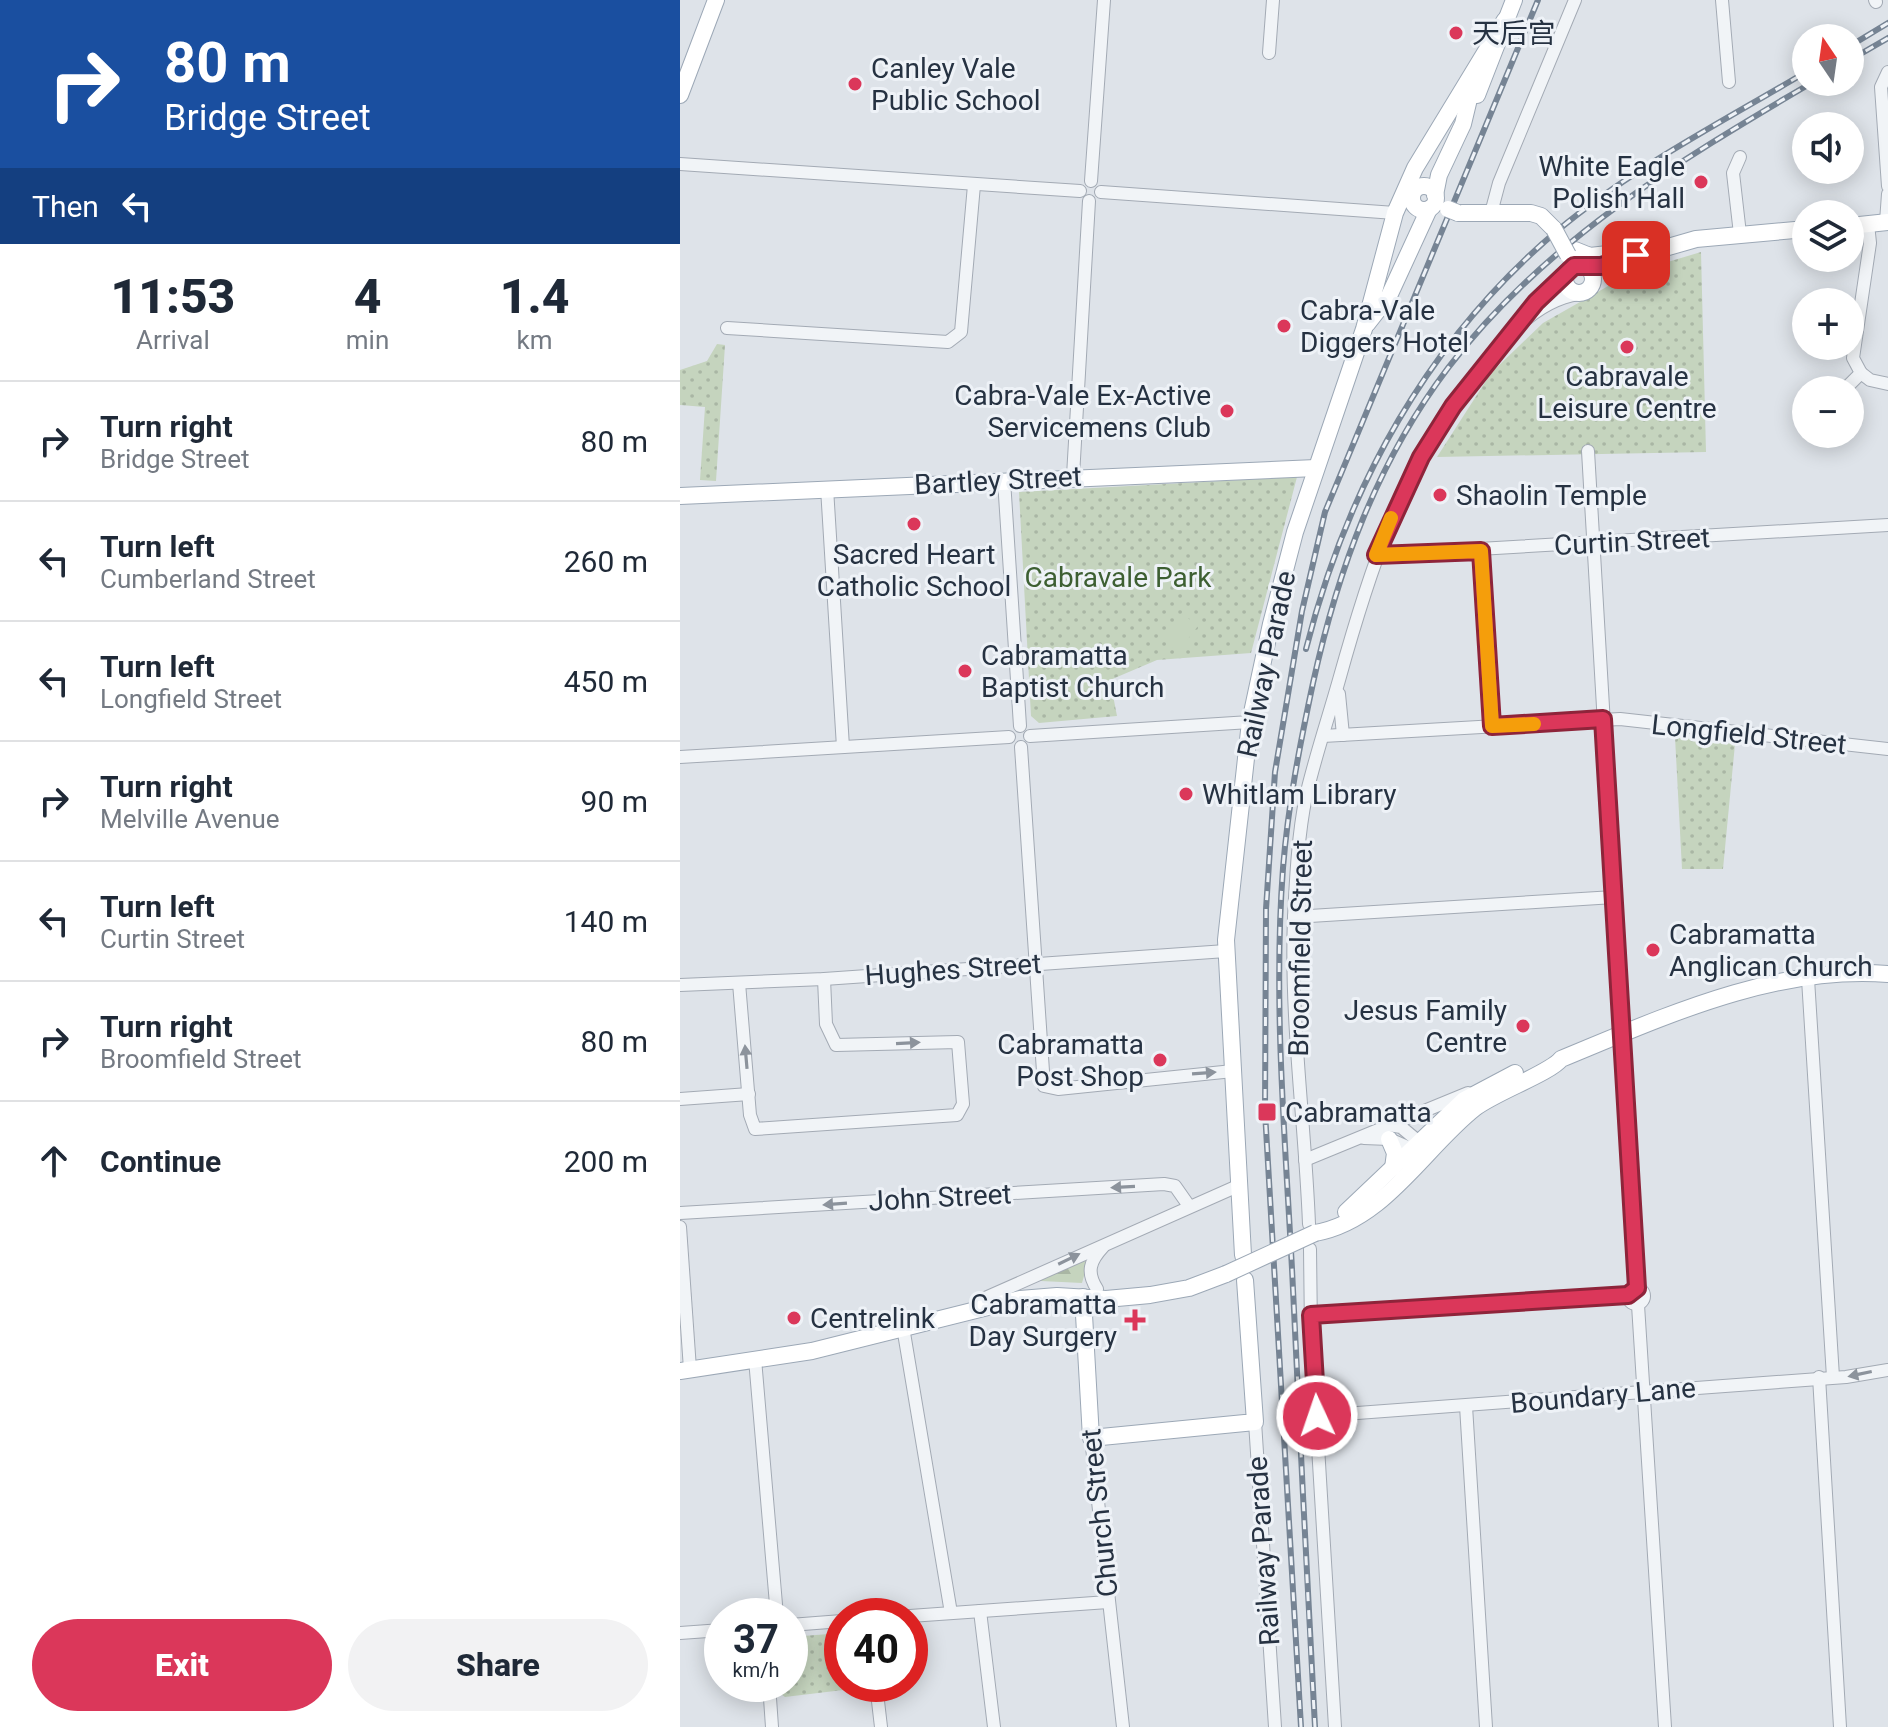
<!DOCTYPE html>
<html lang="en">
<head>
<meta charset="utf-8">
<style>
  :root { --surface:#fff; --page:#f2f2f3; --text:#1f2937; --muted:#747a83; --line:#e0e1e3; --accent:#db375a }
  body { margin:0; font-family:Roboto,"Noto Sans SC",sans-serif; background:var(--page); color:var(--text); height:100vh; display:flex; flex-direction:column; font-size:30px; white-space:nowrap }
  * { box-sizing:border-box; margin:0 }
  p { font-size:26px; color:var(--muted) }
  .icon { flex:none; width:44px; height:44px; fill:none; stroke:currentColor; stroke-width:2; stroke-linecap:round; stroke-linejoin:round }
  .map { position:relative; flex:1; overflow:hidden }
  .details { display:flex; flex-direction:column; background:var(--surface); width:680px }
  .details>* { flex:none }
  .hud { background:#1a4fa0; color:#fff; overflow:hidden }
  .needle { width:52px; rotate:347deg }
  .tools { position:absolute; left:1112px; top:24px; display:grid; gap:16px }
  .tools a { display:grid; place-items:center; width:72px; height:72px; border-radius:50%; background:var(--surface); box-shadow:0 4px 20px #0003; font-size:40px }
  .speed { position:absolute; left:24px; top:1598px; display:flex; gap:16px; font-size:40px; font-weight:700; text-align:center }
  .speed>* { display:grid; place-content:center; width:104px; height:104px; border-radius:50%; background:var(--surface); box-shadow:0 4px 20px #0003; line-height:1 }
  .speed small { font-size:20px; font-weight:400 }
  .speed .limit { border:12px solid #d22; background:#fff; color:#111 }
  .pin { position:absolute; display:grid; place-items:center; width:68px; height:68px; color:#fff; margin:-34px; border-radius:16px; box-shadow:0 4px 12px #0006 }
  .me { position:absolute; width:88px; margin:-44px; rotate:357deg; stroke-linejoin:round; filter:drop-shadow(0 0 6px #0008) }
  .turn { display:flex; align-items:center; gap:28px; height:168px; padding:0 32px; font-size:36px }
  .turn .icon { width:104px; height:104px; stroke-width:2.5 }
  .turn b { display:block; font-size:56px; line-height:68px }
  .then { display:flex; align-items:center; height:76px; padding:0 32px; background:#0003; gap:16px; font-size:30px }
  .eta { display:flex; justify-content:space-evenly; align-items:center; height:136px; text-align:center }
  .eta b { font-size:48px; font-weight:800; line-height:56px }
  .action { display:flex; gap:16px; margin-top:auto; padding:16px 32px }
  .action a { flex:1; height:92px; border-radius:48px; background:var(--accent); color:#fff; font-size:32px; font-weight:800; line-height:92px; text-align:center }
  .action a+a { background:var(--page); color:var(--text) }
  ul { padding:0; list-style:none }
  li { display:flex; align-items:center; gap:24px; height:120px; padding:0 32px; border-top:2px solid var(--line) }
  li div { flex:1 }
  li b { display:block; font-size:30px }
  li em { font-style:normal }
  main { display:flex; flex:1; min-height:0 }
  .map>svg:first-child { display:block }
  .grass { fill:url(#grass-dots) }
  .forest { fill:url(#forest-firs) }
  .pitch { fill:#c5d4be }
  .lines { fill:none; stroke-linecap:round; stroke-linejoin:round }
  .minor-casing { stroke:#a3aab4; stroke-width:14 }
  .major-casing { stroke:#9ca8b6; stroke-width:18 }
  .minor { stroke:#f1f4f7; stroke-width:12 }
  .major { stroke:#fff; stroke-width:16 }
  .rail-casing { stroke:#768494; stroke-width:6 }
  .rail { stroke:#eef2f7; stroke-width:3; stroke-dasharray:9; stroke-linecap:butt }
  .major-bridge-casing { stroke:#9ca8b6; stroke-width:18; stroke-linecap:butt }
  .major-bridge { stroke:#fff; stroke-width:16 }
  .oneway { fill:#8c939c }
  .route-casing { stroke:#8e243a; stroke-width:20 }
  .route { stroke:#db375a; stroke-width:14 }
  .slow { stroke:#f59e0b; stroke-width:14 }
  .poi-dot { fill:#db375a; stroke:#eef2f7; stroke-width:3 }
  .labels { text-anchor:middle; stroke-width:6; stroke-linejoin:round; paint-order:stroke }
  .poi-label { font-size:28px; fill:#263242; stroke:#eef2f7; text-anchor:start }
  .street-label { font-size:28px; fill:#263242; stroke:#eef2f7 }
  .park-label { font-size:28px; fill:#3d5f32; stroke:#eef2f7 }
</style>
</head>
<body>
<main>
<section class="details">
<div class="hud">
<div class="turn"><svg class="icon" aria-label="right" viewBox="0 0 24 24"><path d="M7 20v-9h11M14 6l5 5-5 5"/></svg><div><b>80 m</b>Bridge Street</div></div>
<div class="then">Then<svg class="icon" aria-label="left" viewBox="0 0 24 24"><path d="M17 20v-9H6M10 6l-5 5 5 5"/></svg></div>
</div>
<div class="eta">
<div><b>11:53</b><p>Arrival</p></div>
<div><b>4</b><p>min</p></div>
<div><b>1.4</b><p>km</p></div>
</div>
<ul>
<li><svg class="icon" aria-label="right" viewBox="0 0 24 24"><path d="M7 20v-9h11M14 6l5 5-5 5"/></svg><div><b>Turn right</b><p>Bridge Street</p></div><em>80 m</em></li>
<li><svg class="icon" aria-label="left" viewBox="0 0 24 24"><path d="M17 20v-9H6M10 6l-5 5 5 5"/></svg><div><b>Turn left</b><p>Cumberland Street</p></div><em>260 m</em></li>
<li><svg class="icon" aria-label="left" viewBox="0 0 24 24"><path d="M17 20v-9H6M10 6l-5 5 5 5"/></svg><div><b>Turn left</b><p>Longfield Street</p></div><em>450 m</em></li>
<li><svg class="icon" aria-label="right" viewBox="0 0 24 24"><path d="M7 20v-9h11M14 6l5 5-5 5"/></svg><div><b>Turn right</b><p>Melville Avenue</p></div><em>90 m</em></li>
<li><svg class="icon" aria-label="left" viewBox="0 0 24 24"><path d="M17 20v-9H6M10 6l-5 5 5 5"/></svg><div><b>Turn left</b><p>Curtin Street</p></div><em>140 m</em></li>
<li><svg class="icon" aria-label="right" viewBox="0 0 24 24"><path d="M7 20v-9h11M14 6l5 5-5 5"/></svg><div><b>Turn right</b><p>Broomfield Street</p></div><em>80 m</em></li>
<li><svg class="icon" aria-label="ahead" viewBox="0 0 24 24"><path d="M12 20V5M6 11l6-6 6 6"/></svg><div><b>Continue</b></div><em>200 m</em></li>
</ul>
<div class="action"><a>Exit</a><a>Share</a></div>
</section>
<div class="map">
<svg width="1208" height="1727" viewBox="0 0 1208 1727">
  <defs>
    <pattern id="grass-dots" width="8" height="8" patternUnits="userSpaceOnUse" patternTransform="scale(2)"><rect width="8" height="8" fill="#c5d4be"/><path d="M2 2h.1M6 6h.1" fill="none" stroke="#a9b6a4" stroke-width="1.8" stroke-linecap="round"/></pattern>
    <pattern id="forest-firs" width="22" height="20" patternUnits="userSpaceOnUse" patternTransform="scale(2)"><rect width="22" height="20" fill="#c5d4be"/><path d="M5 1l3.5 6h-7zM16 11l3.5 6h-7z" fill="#a9b6a4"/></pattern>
  </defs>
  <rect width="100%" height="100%" fill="#dee3e9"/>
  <g class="grass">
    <path d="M1021,252l5,200 -269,5 54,-84 52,-50 88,-50z"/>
    <path d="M37,344l8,1 -9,136 -16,-1 5,-73 -25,-2v-35l27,-9z"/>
    <path d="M617,477l-46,176 -94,7 -47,20 7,36 -78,7 -8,-7 -12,-224z"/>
    <path d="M995,737l60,7 -12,125h-41z"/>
    <path d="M162,1633v51h27l-1,3 -83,10 -11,-8v-5h16v-47z"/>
  </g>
  <path class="forest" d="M410,1255l-8,28 -41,-2 -1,-5z"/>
  <path class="pitch" d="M503,614l15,12 -20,26 -16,-13z"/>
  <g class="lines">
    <defs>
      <g id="minor">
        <path d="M1042,0l7,82"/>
        <path d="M1195,0l1,2"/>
        <path d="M589,53l4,-53"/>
        <path d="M1208,72l-7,15 7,99"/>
        <path d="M0,164l400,27"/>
        <path d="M411,181l13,-181"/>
        <path d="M421,192l294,21"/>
        <path d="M811,213l8,-30 76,-183"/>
        <path d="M1206,222l2,-28"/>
        <path d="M1060,234l-7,-61 7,-16"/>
        <path d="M845,315l40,-40"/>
        <path d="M47,328l221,14 13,-10 13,-147"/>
        <path d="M1181,373l9,7 18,4"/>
        <path d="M1164,390l17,-17 -8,-15 17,-115 -2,-19"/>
        <path d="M908,451l49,837"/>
        <path d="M393,476l16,-275"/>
        <path d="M324,480l16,246"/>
        <path d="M147,488l16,259"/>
        <path d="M801,551l11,175"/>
        <path d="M696,555l512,-30"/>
        <path d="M659,694l4,41"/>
        <path d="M350,736l220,-14"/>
        <path d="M643,736l297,-17 268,30"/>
        <path d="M341,747l23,339 14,3 175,-18"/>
        <path d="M0,757l329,-20"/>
        <path d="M614,917l320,-20"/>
        <path d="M1128,979l25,398"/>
        <path d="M59,983l11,132 5,14 202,-14 6,-11 -5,-62 -122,3 -10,-21 -2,-45"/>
        <path d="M0,985l144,-6 402,-28"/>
        <path d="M0,1099l69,-5"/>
        <path d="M709,1125l12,2 18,15"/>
        <path d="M684,1138l25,1 23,10"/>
        <path d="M625,1160l163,-67"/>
        <path d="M0,1213l484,-29 11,2 14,20"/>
        <path d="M629,1224c-4,-102 -19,-204 -15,-307 2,-40 4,-82 12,-121 9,-39 22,-77 33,-116 29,-104 60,-204 127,-291 28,-38 63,-88 113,-95"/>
        <path d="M0,1227l10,142"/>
        <path d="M630,1249l1,82 24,396"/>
        <circle cx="956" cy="1296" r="8"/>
        <path d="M417,1289c-11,-17 -7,-28 6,-42"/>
        <path d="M303,1299l257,-114"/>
        <path d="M958,1305l27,422"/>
        <path d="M631,1315l317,-20"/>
        <path d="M223,1327l48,286"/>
        <path d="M75,1359l22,257"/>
        <path d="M1139,1377l21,350"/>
        <path d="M786,1406l20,321"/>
        <path d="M637,1416l529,-39 42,-7"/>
        <path d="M575,1422l20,305"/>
        <path d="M411,1438l32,289"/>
        <path d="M300,1611l14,116"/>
        <path d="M230,1616l198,-14"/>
        <path d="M110,1625l52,-4"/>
        <path d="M0,1633l42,-3"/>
        <path d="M89,1684l3,43"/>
        <path d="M196,1684l5,43"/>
      </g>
      <g id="major">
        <path d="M0,95l36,-95"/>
        <path d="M797,95l37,-95"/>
        <circle cx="744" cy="198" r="12"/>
        <path d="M755,195l4,-20 24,-51 11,-46"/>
        <path d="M778,213h73l10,3 13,13"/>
        <path d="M1170,226l38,-4"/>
        <path d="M895,250l15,6 18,-2"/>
        <circle cx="899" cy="279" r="14"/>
        <path d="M905,266l28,-3 83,-24 110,-10"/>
        <path d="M687,324l22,-28 40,-87"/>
        <path d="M0,496l636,-28"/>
        <path d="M709,1139l6,14 -2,15"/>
        <path d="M666,1212l118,-112 51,-27"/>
        <path d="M635,1233c69,-12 109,-85 160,-125 21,-16 75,-35 86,-49 102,-42 214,-94 327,-85"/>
        <path d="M563,1255l-17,-315 24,-218 21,-98 24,-92 69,-203 31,-116 20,-45 90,-148"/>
        <path d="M403,1297l8,141 164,-16 -10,-142"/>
        <path d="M0,1371l132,-20 208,-52 37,-3 49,3 44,-4 39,-7 37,-14"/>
      </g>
    </defs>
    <use href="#minor" class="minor-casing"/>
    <use href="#major" class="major-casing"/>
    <use href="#minor" class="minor"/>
    <use href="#major" class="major"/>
    <defs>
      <g id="rail">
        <path d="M1170,46l38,-23"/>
        <path d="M1170,60l38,-22"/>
        <path d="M626,649c41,-162 122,-309 251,-418 75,-63 165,-109 249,-159"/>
        <path d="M621,1727l-36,-615 1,-203 9,-137 27,-161 23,-99 213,-512"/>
        <path d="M635,1727c-9,-153 -15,-305 -23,-458 -7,-133 -19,-268 -9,-401 5,-63 17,-124 30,-185 25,-114 64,-221 135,-315 96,-126 230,-207 365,-286"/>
      </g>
    </defs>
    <use href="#rail" class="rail-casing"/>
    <use href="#rail" class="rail"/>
    <defs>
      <g id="major-bridge">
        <path d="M768,209l10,4"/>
        <path d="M874,229l14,26"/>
        <path d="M546,1274l89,-41"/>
      </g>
    </defs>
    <use href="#major-bridge" class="major-bridge-casing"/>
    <use href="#major-bridge" class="major-bridge"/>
  </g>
  <defs><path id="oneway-solid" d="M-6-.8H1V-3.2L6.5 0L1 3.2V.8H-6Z" transform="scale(2)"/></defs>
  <g class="oneway">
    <use href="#oneway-solid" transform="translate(228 1043) rotate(-3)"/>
    <use href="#oneway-solid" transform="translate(66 1057) rotate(-95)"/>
    <use href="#oneway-solid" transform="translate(524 1073) rotate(-4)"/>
    <use href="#oneway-solid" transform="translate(443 1187) rotate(177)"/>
    <use href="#oneway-solid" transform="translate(155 1204) rotate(176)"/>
    <use href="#oneway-solid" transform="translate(389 1259) rotate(-26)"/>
    <use href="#oneway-solid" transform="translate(1180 1374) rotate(168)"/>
  </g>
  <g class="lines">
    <defs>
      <path id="route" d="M637,1416l-6,-101 317,-20 9,-7 -34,-569 -111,7 -11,-175 -105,4 45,-98 32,-51 83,-104 38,-36h27l35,-11"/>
    </defs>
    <use href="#route" class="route-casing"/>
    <use href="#route" class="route"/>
    <path class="slow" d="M711,518l-15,37 105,-4 11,175 42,-2"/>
  </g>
  <g class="poi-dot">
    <circle cx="776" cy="33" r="8"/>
    <circle cx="175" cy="84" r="8"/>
    <circle cx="1021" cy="182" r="8"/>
    <circle cx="604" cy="326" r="8"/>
    <circle cx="947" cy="347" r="8"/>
    <circle cx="547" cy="411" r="8"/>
    <circle cx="760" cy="495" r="8"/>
    <circle cx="234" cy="524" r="8"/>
    <circle cx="285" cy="671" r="8"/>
    <circle cx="506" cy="794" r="8"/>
    <circle cx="973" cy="950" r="8"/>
    <circle cx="843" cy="1026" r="8"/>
    <circle cx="480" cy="1060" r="8"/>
    <rect x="577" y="1102" width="20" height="20" rx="4"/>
    <circle cx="114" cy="1318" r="8"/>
    <path d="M451 1308h8v8h8v8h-8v8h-8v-8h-8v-8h8z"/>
  </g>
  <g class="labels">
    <g class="poi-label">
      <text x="792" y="43">天后宫</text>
      <text x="191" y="78">Canley Vale<tspan x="191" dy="32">Public School</tspan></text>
      <text x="1005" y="176" text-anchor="end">White Eagle<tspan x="1005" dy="32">Polish Hall</tspan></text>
      <text x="620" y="320">Cabra-Vale<tspan x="620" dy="32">Diggers Hotel</tspan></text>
      <text x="947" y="386" text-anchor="middle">Cabravale<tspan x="947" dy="32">Leisure Centre</tspan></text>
      <text x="531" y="405" text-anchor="end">Cabra-Vale Ex-Active<tspan x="531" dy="32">Servicemens Club</tspan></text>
      <text x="776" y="505">Shaolin Temple</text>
      <text x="234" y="564" text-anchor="middle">Sacred Heart<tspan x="234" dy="32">Catholic School</tspan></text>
      <text x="301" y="665">Cabramatta<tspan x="301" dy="32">Baptist Church</tspan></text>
      <text x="522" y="804">Whitlam Library</text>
      <text x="989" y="944">Cabramatta<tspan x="989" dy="32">Anglican Church</tspan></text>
      <text x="827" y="1020" text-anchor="end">Jesus Family<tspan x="827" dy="32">Centre</tspan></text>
      <text x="464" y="1054" text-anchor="end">Cabramatta<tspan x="464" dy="32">Post Shop</tspan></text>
      <text x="605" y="1122">Cabramatta</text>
      <text x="437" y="1314" text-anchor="end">Cabramatta<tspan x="437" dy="32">Day Surgery</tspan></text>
      <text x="130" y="1328">Centrelink</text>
    </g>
    <g class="street-label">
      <text transform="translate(318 480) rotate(-3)" y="10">Bartley Street</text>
      <text transform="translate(952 541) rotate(-3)" y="10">Curtin Street</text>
      <text transform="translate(586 664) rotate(-78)" y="10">Railway Parade</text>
      <text transform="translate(1069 734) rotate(6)" y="10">Longfield Street</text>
      <text transform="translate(620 948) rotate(-89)" y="10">Broomfield Street</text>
      <text transform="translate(273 969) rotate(-4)" y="10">Hughes Street</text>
      <text transform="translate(260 1197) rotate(-3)" y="10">John Street</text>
      <text transform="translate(923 1395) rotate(-5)" y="10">Boundary Lane</text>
      <text transform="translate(419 1513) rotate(-96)" y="10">Church Street</text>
      <text transform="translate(583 1551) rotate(-94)" y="10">Railway Parade</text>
    </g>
    <g class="park-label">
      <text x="438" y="587">Cabravale Park</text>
    </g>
  </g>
</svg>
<div class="tools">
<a><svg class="needle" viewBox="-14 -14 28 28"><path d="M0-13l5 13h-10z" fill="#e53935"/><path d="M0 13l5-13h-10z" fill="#747a83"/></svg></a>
<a><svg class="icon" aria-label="sound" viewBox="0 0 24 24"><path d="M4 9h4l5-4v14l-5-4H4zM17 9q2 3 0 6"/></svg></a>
<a><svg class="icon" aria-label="layers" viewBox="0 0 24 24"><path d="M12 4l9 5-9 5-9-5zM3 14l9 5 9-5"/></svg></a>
<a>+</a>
<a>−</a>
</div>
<div class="speed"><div>37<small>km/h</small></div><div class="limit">40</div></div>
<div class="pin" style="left:956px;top:255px;background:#d93025"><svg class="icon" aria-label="arrive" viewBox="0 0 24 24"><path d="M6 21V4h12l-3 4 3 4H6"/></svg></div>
<svg class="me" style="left:637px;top:1416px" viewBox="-20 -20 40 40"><circle r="17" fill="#db375a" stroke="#fff" stroke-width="3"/><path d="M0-11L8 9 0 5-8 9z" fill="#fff"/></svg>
</div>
</main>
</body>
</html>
